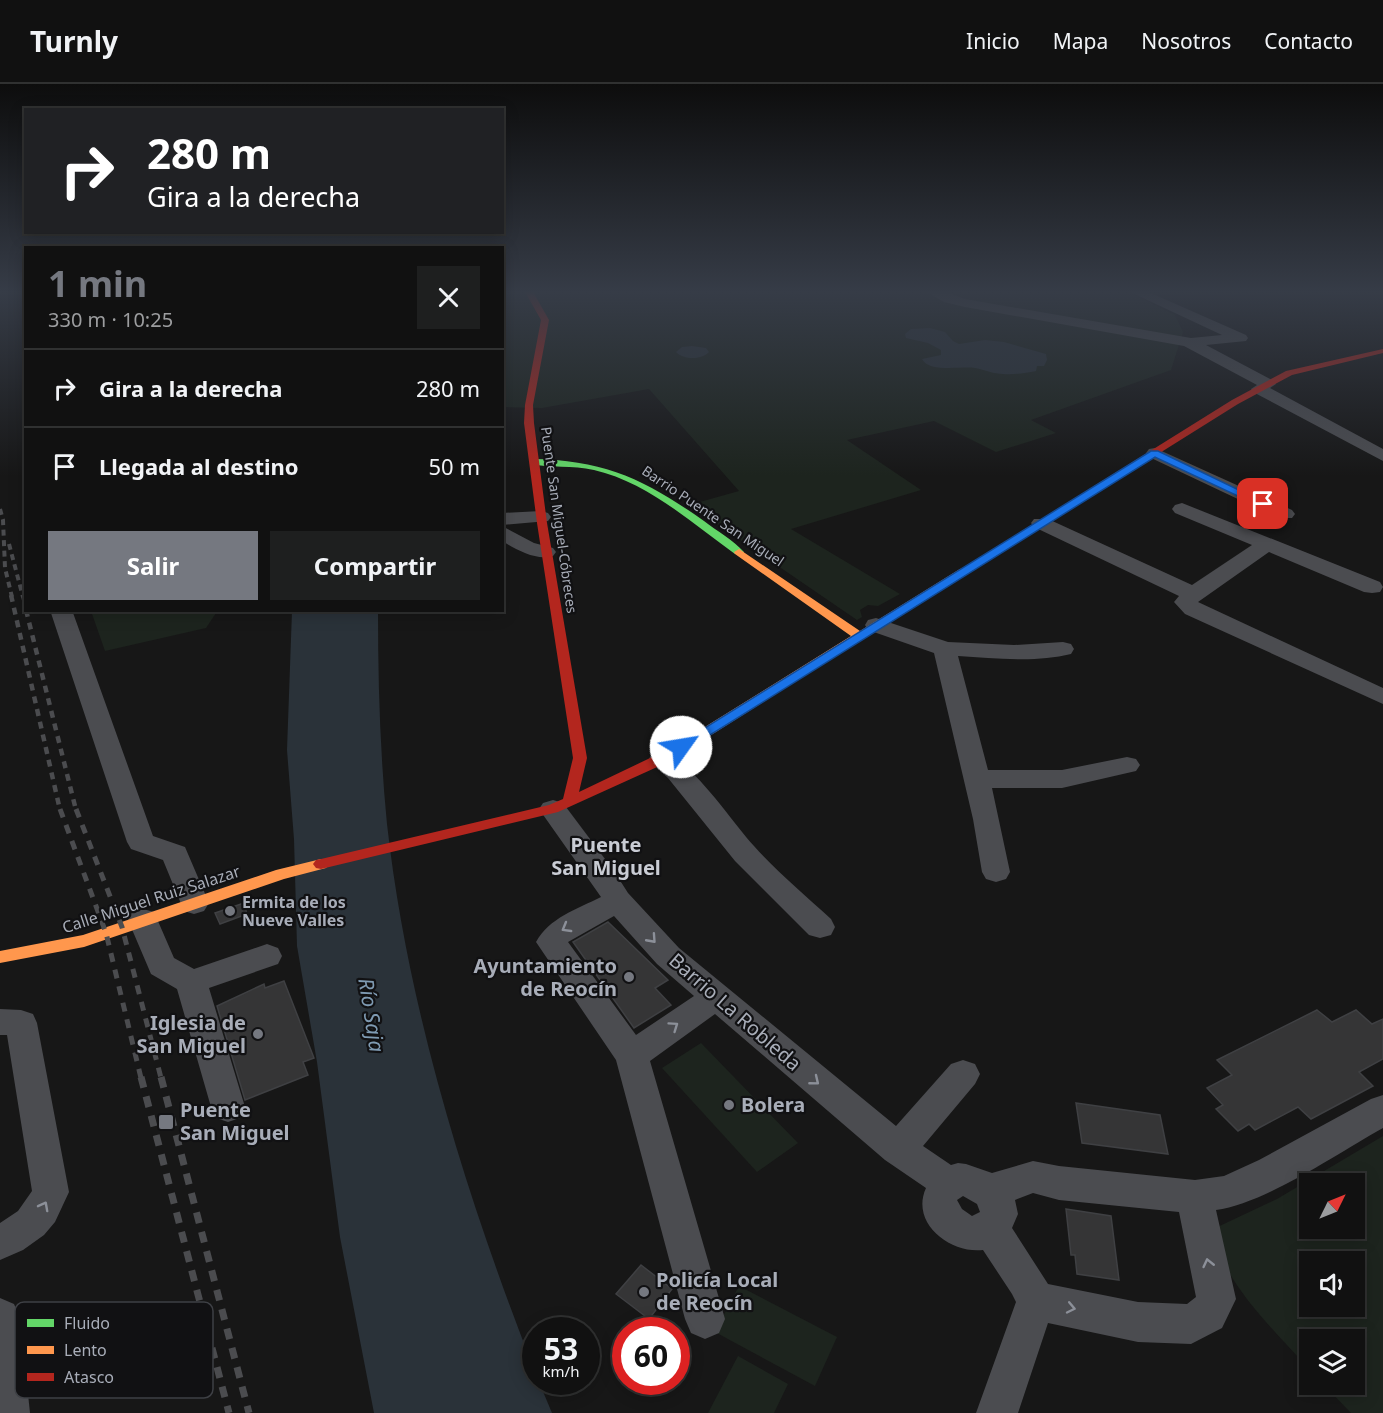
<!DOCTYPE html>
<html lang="es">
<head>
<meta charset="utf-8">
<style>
  :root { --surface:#111; --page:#1e1f1f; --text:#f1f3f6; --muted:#9c9d9f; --line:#303131; --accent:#757880 }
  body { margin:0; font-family:"Noto Sans",sans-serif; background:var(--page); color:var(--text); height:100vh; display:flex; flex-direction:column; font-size:22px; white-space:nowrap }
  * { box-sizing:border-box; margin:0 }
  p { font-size:20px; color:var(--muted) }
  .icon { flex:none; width:33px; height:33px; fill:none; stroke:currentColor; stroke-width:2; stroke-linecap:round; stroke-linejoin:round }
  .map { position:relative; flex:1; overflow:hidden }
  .sheet { position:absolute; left:24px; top:162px; width:480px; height:366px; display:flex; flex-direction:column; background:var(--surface); border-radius:0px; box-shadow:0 3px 15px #0003,0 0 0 2px var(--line) }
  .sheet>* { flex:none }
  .top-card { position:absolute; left:24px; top:24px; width:480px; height:126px; border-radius:0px; box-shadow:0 3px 15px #0003,0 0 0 2px var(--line); background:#202124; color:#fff; overflow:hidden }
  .needle { width:39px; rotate:47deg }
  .fabs { position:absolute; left:1299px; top:1089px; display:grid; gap:12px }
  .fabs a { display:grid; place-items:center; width:66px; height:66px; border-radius:0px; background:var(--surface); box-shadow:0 3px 15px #0003,0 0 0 2px var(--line); font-size:30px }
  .speed { position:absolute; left:522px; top:1233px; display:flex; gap:12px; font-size:30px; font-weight:700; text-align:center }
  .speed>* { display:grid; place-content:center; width:78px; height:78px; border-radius:50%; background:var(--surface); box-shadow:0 3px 15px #0003,0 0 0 2px var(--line); line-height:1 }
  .speed small { font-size:15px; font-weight:400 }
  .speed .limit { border:9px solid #d22; background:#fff; color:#111 }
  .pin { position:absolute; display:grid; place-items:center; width:51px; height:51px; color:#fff; margin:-26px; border-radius:12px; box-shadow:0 3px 9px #0006 }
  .me { position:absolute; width:66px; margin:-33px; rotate:58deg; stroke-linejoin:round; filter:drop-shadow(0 0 4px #0008) }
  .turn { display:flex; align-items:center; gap:21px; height:126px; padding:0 24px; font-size:27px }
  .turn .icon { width:78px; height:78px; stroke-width:2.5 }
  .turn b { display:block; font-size:42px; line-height:51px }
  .round { display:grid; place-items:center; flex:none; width:63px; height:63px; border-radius:0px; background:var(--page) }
  .summary { display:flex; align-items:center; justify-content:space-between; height:102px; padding:0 24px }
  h1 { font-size:36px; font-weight:700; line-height:45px; color:var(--accent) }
  .primary-button { display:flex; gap:12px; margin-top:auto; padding:12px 24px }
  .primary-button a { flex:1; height:69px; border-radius:0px; background:var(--accent); color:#fff; font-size:24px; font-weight:700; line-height:69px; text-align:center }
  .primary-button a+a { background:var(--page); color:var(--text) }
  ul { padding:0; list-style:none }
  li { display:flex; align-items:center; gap:18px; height:78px; padding:0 24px; border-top:2px solid var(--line) }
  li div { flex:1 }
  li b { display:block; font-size:22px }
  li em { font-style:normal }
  header { display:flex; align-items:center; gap:36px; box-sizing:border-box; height:84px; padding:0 30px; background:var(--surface); border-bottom:2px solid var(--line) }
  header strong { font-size:28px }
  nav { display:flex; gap:33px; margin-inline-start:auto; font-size:21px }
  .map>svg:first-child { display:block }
  .green { fill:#1d241e; fill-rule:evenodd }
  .water { fill:#2a3239 }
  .building { fill:#353536; stroke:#3f4043; stroke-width:1.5 }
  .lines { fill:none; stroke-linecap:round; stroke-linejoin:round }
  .street { fill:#4b4c50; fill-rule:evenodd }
  .fast { fill:#63d668; fill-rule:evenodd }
  .slow { fill:#ff974d; fill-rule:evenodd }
  .jam { fill:#b3261e; fill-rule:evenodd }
  .rail-far3 { stroke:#4b4c4f; stroke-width:4; stroke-dasharray:6 4.5; stroke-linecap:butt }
  .rail-far2 { stroke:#4b4c4f; stroke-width:4.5; stroke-dasharray:7 6; stroke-linecap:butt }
  .rail-far1 { stroke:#4b4c4f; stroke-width:5; stroke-dasharray:9 8; stroke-linecap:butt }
  .rail { stroke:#4b4c4f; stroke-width:7; stroke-dasharray:11 9; stroke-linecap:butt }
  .oneway { stroke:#8c9099 }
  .route { fill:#1a73e8; stroke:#114b97; stroke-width:1.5 }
  .poi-dot { fill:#757880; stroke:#111113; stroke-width:2 }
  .labels { text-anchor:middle; stroke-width:4.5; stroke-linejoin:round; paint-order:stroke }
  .far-street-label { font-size:14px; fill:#a8adb8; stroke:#111113 }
  .street-label { font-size:16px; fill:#a8adb8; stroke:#111113 }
  .poi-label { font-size:16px; font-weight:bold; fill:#a8adb8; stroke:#111113; text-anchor:start }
  .quarter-label { font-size:20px; font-weight:bold; fill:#c9ccd4; stroke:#111113 }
  .near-poi-label { font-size:20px; font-weight:bold; fill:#a8adb8; stroke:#111113; text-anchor:start }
  .near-street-label { font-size:20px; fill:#a8adb8; stroke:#111113 }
  .near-water-label { font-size:21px; font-style:italic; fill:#7f9bb3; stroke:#111113 }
  .key { fill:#111113; stroke:#3e4045; stroke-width:1.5 }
  .key-label { font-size:16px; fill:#a8adb8 }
</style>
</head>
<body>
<header>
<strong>Turnly</strong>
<nav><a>Inicio</a><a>Mapa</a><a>Nosotros</a><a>Contacto</a></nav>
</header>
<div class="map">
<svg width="1383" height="1329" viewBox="0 0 1383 1329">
  <rect width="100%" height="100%" fill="#171717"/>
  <g class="green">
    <path d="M503,206h622l50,25 8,17 -12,38 -140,50 25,13 -60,19 -62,-31 -87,19 74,50 -130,39 109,65 -22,12 -10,-1 -8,5 2,7 -5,3 -168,-115 50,-14 -90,-102 -107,19 -39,-1z"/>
    <path d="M218,526l-12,18 -101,23 -14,-40z"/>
    <path d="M701,959l97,100 -41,29 -95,-104z"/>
    <path d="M1383,1052v277h-32l-27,-28 30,-1v-44h-44l-1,29c-42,-47 -77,-77 -100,-138l68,-32zM1310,1100h44v44h-44zM1310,1178h44v44h-44z"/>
    <path d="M739,1202l98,51 -22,49 -100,-54z"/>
    <path d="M738,1272l50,28 -14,29h-66z"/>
  </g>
  <g class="water">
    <path d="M930,244l15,4 8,9 6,3 26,-4 19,2 42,12 1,6 -3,6h-7l-1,5c-11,2 -22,4 -33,3 -9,0 -18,-4 -28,-6 -14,-2 -46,5 -53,-9l19,-4v-5l-13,-7 -22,-5 -1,-4 6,-5z"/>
    <path d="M692,262l14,2 3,4c-8,8 -25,8 -33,0l6,-5z"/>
    <path d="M292,527h86c0,71 2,142 9,213 21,187 80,374 148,548l1,10h3l13,31h-178l-34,-176 -23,-175 -20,-116 -3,-107 -7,-89z"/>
  </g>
  <g class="building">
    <path d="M244,819l3,11 -27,10 -5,-11z"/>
    <path d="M608,838l60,58 -13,8 16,17 -37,23 -61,-86z"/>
    <path d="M284,897l30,77 -11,4 5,13 -63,25 -28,-94 47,-22 1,4z"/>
    <path d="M1317,926l15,12 24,-12 16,14 11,-5v40l-24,13 14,14 -62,33 -13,-12 -43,23 -6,-6 -11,7 -22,-22 7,-4 -16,-17 25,-13 -15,-15z"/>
    <path d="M1076,1019l84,12 8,39 -86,-11z"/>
    <path d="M1066,1125l45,7 8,64 -42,-6 -2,-19h-4z"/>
    <path d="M641,1181l31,24 -23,30 -33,-25z"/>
  </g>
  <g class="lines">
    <g class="street">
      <path d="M923,206h18l24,9 226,39 31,-3 -96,-45h18l102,45 2,3 -2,3 -40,4 68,36 2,3 -6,4 113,61v12l-130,-69 -2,-3 6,-4 -73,-39 -219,-39 -21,-5z"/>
      <path d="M1155,364l137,62 3,4 -3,4h-14l-129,-61 -3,-4 3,-4z"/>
      <path d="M1182,419l198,79 3,5 -3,5 -8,1 -8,-1 -95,-40 -71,50 185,86v16l-198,-90 -11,-12 5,-6 -145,-69 -3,-4 3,-4h14l144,66 60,-40 -77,-32 -3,-4 3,-4z"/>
      <path d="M541,427l7,2 3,4 -3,4 -46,4v-12z"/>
      <path d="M502,442l32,17 19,5 3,4 -3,4c-17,5 -36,-6 -51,-15z"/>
      <path d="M50,526h22l81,226 32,11 24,56 -5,8 -10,3 -10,-3 -21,-51 -32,-11 -4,-7z"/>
      <path d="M876,534l72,24 66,3 49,-3 8,2 3,5 -3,5c-36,9 -76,4 -113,2l30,114h74l65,-13 9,2 4,6 -4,6 -74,17h-70l18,84 -4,7 -10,3 -10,-3 -4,-7 -9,-53 -39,-166 -66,-23 -3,-5 3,-5z"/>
      <path d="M661,668c31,8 70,69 93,94 23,26 51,49 77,73l4,8 -4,8 -11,3 -11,-3 -74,-74 -67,-83 -20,-18 4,-6z"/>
      <path d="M553,716l10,3 51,68 14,22 51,55 217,178 55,-62 12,-4 12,4 5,10 -5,10 -52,62 28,19 7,-2 8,1 26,9 41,-12 26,5 136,14 29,-4 35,-16 112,-61 12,-4v33c-45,25 -117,75 -167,82l20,89 -14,29 -31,16 -53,-2 -90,-19 -30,90h-42l40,-111 -4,-8 -29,-44c-33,4 -73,-27 -57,-62l-41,-28 -170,-146 -65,47 75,258 -6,14 -14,6 -14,-6 -6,-14 -69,-259 -80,-118c13,-24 41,-33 65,-45l-62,-88 4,-6zM614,832l43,48 37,32 -58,39 -68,-93zM1033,1109l26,7 120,12 17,85 -9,7 -49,-2 -90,-18 -36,-56 6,-14 -3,-14zM963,1112l14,8 3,8 -8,4 -10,-7 -5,-9z"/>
      <path d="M143,825l11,3 20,46 20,11 73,-25 11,4 4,8 -4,8 -69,24 36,119 -5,11 -12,4 -12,-4 -5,-11 -34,-118 -26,-15 -23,-54 4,-8z"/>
      <path d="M0,925l21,1 12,4 4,9 32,169 -14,30 -11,13 -21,15 -23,10v-37l18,-12 14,-20 -25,-156h-7z"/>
      <path d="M0,1214l14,6 6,14 10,95h-30z"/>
    </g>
    <path class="fast" d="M533,375c72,1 113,21 171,62 13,10 29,19 40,31l-1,2h-8c-43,-31 -88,-72 -141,-84 -22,-5 -43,-2 -64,-6v-4z"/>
    <g class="slow">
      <path d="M739,465l121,82 100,-62 4,-1 6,3 -289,183h-10l-2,-3 2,-3 180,-112 -116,-82 -1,-2z"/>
      <path d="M321,775l5,1 3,4 -3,4 -42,11 -200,68 -84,16v-12l83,-16 193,-65z"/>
    </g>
    <g class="jam">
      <path d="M524,206h8l17,30 -16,85 1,18 13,100 40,235 -8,34 92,-44 5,-1 7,4 -17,12 -108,49 -237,57 -5,-1 -3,-4 3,-4 5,-1 228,-54 14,-6 10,-41 -36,-235 -13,-100 1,-18 16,-85z"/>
      <path d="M1383,265v4l-91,22 -54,29 -270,169 -4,1 -6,-3 274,-171 54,-29z"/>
    </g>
    <g class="rail-far3">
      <path d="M0,425l3,11 2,48 7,29"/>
      <path d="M9,460l14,53"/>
    </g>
    <g class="rail-far2">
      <path d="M11,511l49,215"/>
      <path d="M23,511l3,13"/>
      <path d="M26,526l50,200"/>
    </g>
    <g class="rail-far1">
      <path d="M60,725l46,124 35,145"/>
      <path d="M76,725l46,118 39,151"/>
    </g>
    <g class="rail">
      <path d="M141,993l88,336"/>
      <path d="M161,993l88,336"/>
    </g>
  </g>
  <defs><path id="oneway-chevron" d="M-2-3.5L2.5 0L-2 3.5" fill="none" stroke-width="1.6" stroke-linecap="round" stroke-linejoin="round" transform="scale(1.5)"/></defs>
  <g class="oneway">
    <use href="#oneway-chevron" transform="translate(566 844) rotate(150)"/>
    <use href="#oneway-chevron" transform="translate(652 855) rotate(48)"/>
    <use href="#oneway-chevron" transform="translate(674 942) rotate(-35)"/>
    <use href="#oneway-chevron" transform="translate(815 997) rotate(39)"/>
    <use href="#oneway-chevron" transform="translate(44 1122) rotate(-62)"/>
    <use href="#oneway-chevron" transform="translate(1208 1179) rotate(-103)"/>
    <use href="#oneway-chevron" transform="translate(1071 1224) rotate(12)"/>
  </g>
  <linearGradient id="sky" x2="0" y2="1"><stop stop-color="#0d0d0d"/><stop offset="0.53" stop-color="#363c47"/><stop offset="1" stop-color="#363c47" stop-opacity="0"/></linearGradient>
  <rect width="1383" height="392" fill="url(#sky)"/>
  <path class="route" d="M1151,367h7l110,53 -9,2 -104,-49 -469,293h-10l-2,-3z"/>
  <g class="poi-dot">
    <circle cx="230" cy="827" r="6"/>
    <circle cx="629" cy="893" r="6"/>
    <circle cx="258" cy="950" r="6"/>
    <circle cx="729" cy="1021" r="6"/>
    <rect x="158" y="1030" width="16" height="16" rx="3"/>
    <circle cx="644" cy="1208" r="6"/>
  </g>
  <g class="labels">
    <g class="far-street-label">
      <text transform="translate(713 432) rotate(34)" y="5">Barrio Puente San Miguel</text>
      <text transform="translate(559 436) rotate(82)" y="5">Puente San Miguel-Cóbreces</text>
    </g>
    <g class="street-label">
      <text transform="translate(151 815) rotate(-18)" y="6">Calle Miguel Ruiz Salazar</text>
    </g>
    <g class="poi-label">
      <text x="242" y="824">Ermita de los<tspan x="242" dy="18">Nueve Valles</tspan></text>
    </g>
    <g class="quarter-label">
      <text x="606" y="768">Puente<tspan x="606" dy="23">San Miguel</tspan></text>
    </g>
    <g class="near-poi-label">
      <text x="617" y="889" text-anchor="end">Ayuntamiento<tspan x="617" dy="23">de Reocín</tspan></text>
      <text x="246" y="946" text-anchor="end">Iglesia de<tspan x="246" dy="23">San Miguel</tspan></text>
      <text x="741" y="1028">Bolera</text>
      <text x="180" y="1033">Puente<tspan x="180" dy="23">San Miguel</tspan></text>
      <text x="656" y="1203">Policía Local<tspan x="656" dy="23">de Reocín</tspan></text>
    </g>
    <g class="near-street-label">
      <text transform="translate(735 928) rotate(41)" y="7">Barrio La Robleda</text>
    </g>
    <g class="near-water-label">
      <text transform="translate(371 931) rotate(81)" y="7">Río Saja</text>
    </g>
  </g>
  <rect x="15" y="1218" width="198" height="96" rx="9" class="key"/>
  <rect x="27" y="1235" width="27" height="8" fill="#63d668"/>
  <rect x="27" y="1262" width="27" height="8" fill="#ff974d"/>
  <rect x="27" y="1289" width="27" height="8" fill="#b3261e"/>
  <g class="key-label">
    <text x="64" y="1245">Fluido</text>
    <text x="64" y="1272">Lento</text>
    <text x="64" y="1299">Atasco</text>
  </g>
</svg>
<div class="fabs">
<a><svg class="needle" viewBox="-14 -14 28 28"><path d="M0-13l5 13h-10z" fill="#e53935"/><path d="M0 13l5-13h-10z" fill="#9c9d9f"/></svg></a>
<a><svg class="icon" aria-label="sound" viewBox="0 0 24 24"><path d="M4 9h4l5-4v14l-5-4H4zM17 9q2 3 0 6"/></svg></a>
<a><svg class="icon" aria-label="layers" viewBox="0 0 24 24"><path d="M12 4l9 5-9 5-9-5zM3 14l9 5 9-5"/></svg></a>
</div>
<div class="speed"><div>53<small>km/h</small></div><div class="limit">60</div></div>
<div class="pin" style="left:1263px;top:420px;background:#d93025"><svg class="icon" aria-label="arrive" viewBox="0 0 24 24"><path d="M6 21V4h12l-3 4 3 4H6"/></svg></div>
<svg class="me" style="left:681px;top:663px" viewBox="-20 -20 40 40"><circle r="19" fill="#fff"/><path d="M0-13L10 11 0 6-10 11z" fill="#1a73e8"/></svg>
<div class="top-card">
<div class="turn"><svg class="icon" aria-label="right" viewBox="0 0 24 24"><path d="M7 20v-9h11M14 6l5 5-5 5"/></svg><div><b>280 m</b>Gira a la derecha</div></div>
</div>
<section class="sheet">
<div class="summary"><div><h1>1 min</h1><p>330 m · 10:25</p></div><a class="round"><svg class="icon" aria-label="close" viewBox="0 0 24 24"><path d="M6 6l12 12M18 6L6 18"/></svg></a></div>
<ul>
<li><svg class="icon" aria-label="right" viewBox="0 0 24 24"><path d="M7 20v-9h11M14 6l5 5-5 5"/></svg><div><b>Gira a la derecha</b></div><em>280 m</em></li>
<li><svg class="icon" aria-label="arrive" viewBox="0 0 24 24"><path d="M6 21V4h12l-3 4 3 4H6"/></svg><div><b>Llegada al destino</b></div><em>50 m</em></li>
</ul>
<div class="primary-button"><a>Salir</a><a>Compartir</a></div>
</section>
</div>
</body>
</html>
